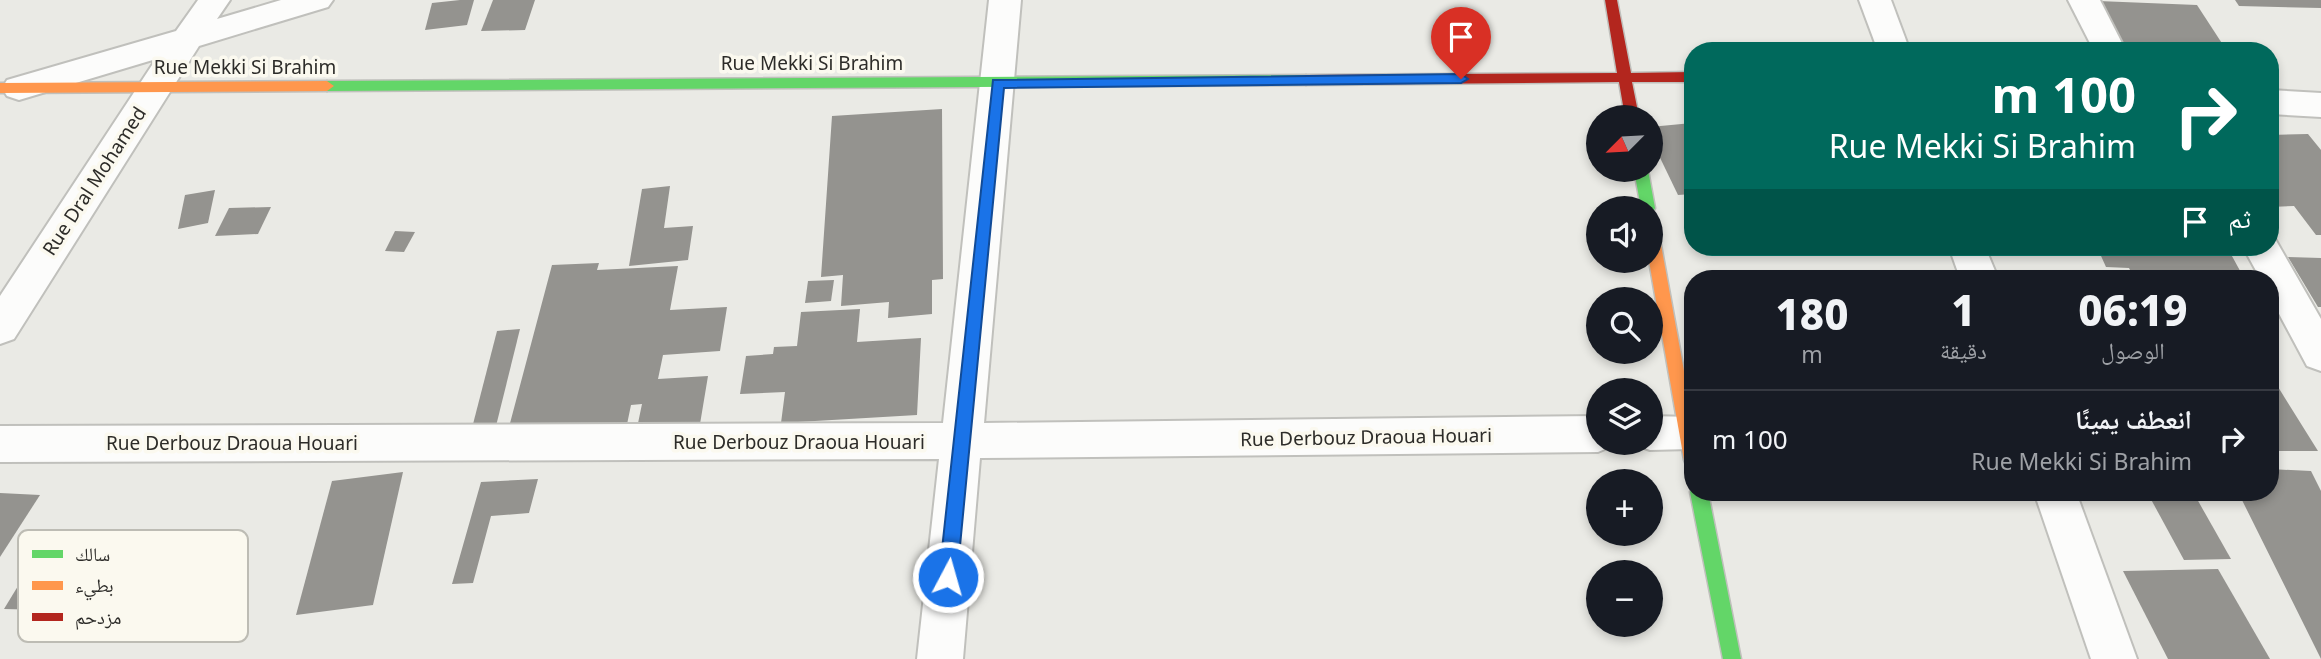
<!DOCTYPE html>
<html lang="ar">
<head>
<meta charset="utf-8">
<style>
  :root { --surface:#171b24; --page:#242831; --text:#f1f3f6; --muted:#9ea1a6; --line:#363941 }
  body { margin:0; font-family:"Noto Sans","Noto Naskh Arabic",sans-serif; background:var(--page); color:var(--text); direction:rtl; height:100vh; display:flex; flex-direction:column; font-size:26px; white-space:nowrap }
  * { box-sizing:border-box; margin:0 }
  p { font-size:23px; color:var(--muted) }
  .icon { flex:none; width:38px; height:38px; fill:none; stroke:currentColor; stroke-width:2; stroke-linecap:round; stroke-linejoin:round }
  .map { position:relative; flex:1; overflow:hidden; direction:ltr }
  .details { position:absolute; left:1684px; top:270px; width:595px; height:231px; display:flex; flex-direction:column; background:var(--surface); border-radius:28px; box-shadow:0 4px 10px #0003; direction:rtl }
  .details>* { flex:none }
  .banner { position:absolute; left:1684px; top:42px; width:595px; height:214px; border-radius:28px; box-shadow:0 4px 10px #0003; direction:rtl; background:#00695c; color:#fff; overflow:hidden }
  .needle { width:46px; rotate:246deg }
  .controls { position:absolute; left:1586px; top:105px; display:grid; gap:14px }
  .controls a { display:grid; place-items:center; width:77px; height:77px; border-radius:50%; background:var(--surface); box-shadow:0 4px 10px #0003; font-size:35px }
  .pin { position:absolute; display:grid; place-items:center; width:60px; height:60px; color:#fff; margin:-72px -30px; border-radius:50% 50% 50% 0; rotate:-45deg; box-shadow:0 0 7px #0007 }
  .pin .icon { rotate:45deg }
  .me { position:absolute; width:77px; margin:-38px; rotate:6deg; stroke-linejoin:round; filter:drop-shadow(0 0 5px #0008) }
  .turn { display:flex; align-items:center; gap:24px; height:147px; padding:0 28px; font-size:32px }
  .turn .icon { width:91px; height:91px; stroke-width:2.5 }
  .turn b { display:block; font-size:49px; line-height:60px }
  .then { display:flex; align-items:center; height:66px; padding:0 28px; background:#0003; gap:14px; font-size:26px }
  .eta { display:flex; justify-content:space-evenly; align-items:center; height:119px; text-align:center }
  .eta b { font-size:42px; font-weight:800; line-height:49px }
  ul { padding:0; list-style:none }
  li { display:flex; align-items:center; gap:21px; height:98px; padding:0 28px; border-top:2px solid var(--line) }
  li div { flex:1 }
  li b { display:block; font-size:26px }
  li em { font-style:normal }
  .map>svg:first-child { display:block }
  .building { fill:#94938f }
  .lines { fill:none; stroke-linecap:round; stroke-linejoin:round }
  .street-casing { stroke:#c0c0bc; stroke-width:4 }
  .fast-casing { stroke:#c0c0bc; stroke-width:3 }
  .slow-casing { stroke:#c0c0bc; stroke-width:3 }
  .jam-casing { stroke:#c0c0bc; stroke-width:3 }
  .street { fill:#fcfcfb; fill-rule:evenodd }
  .fast { fill:#63d668; fill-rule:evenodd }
  .slow { fill:#ff974d; fill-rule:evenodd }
  .jam { fill:#b3261e; fill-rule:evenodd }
  .route { fill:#1a73e8; stroke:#114b97; stroke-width:2 }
  .labels { text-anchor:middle; stroke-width:7; stroke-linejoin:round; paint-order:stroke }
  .street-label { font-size:19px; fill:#2d2c29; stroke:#fbf9ef }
  .key { fill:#fbf9ef; stroke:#bdbcb4; stroke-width:2 }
  .key-label { font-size:19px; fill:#2d2c29 }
</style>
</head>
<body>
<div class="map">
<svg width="2321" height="659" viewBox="0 0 2321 659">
  <rect width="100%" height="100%" fill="#eaeae5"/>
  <g class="building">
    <path d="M460,0h14l-7,25 -42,5 7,-27z"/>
    <path d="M493,0h42l-10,30 -44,1z"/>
    <path d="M2235,0h86v8l-82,-2z"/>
    <path d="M2098,1l99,4 30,46h-100z"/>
    <path d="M942,109l1,170 -11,1v34l-44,4 1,-16 -48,4 2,-31 -22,2 11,-161z"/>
    <path d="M1692,123v71l-14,1 -28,-58v-10z"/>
    <path d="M2308,134l13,16v85h-5l-22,-29 -24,1v-72z"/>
    <path d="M670,186l-6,42 29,-2 -5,34 -59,6 13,-77z"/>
    <path d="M215,190l-7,33 -30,6 7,-34z"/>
    <path d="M271,207l-13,27 -43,2 14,-28z"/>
    <path d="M395,231l20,1 -11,20 -19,-1z"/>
    <path d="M2097,247h130l17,31h-110l-5,-10 -23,-1z"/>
    <path d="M2288,257l33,1v49h-3z"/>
    <path d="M599,263l-2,7 81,-4 -8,44 57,-3 -7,44 -57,4 -5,24 50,-3 -8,48 -63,4 5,-24 -11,1 -6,29 -120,8 47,-177z"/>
    <path d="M834,280l-3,21 -26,2 3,-22z"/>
    <path d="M860,309l-3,33 64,-4 -4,77 -136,8 4,-31 -45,2 6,-38 27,-2 1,-7 23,-1 4,-34z"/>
    <path d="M520,329l-24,97 -24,2 25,-97z"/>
    <path d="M2270,374l48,77h-48z"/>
    <path d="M2270,469l41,2 10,20v168l-83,-167h32z"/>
    <path d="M403,472l-30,133 -77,10 36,-134z"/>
    <path d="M538,479l-9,34 -38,3 -18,67 -21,1 29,-102z"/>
    <path d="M2147,492h46l38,67 -47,1z"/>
    <path d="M0,493l40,2 -40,62z"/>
    <path d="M46,540l39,1 -40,69 -41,-1z"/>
    <path d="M2218,569l52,90h-102l-45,-88z"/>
  </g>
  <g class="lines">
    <defs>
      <g id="street">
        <path d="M198,0h32l-13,19 64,-19h52l-5,7 -129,39 -185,293 -14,5v-48l156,-237 -137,41 -12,-4 -5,-8 5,-8 169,-49z"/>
        <path d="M989,0h32l-37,423 614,-7v27h16l-2,3 -14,6 -618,6 -17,201h-46l22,-200 -939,3v-36l943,-3z"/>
        <path d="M1859,0h32l19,51h-32z"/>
        <path d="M2068,0h32l26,51h-32z"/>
        <path d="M2270,90l51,3v24l-51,-3z"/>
        <path d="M2270,236l4,1 47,82v52l-14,-5 -37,-69v-19h-10l-17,-31h27z"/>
        <path d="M1949,247h36l13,31h-38z"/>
        <path d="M1650,416l42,1v32l-42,1 -14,-5 -2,-2h16z"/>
        <path d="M2034,492h42l61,167h-46z"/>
      </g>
      <g id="fast">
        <path d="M1306,75l7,5 -7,5 -979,6 -7,-5 7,-5z"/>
        <path d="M1634,170h14l7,38 -2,4 -3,1v-5h-9z"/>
        <path d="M1692,488v4h16l33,167h-18l-33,-167z"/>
      </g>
      <g id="slow">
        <path d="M327,81l7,5 -7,5 -327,2v-10z"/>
        <path d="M1650,217l7,6 35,192v52l-6,-2 -2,-5 -35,-199z"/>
      </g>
      <path id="jam" d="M1605,0h12l14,73 61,-1v10h-60l7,35h-14l-6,-35 -313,3 -7,-5 7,-5 311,-2z"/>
    </defs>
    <use href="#street" class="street-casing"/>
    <use href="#fast" class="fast-casing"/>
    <use href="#slow" class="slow-casing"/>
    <use href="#jam" class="jam-casing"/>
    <use href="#street" class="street"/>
    <use href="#fast" class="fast"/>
    <use href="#slow" class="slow"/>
    <use href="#jam" class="jam"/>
  </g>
  <path class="route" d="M1461,74l7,5 -7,4 -457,5 -47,489 -2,6 -7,3 -6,-3 -3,-6 54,-497z"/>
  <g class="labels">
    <g class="street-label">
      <text x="812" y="70">Rue Mekki Si Brahim</text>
      <text x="245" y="74">Rue Mekki Si Brahim</text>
      <text transform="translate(94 181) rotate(-57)" y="7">Rue Dral Mohamed</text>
      <text transform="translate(1366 437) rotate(-1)" y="7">Rue Derbouz Draoua Houari</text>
      <text x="799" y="449">Rue Derbouz Draoua Houari</text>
      <text x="232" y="450">Rue Derbouz Draoua Houari</text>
    </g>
  </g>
  <rect x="18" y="530" width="230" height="112" rx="10" class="key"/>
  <rect x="32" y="550" width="31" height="8" fill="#63d668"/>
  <rect x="32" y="581" width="31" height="9" fill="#ff974d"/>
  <rect x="32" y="613" width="31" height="8" fill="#b3261e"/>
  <g class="key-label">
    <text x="75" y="561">سالك</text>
    <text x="75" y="592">بطيء</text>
    <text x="75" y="624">مزدحم</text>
  </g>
</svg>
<div class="controls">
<a><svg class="needle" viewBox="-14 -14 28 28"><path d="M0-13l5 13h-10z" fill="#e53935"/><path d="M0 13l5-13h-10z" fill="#9ea1a6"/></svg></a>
<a><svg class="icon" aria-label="sound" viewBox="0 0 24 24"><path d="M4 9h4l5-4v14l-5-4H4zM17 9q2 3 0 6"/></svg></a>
<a><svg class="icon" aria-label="search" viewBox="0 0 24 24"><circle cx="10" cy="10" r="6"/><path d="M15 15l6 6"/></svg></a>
<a><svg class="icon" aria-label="layers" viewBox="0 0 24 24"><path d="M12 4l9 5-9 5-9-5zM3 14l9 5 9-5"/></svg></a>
<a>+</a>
<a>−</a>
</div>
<div class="pin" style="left:1461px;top:79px;background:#d93025"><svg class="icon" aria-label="arrive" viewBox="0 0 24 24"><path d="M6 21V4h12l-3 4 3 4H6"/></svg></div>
<svg class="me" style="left:948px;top:577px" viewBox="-20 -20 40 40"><circle r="17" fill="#1a73e8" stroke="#fff" stroke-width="3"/><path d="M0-11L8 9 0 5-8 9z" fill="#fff"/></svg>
<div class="banner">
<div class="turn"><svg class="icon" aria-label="right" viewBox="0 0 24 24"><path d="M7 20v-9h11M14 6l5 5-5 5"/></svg><div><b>100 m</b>Rue Mekki Si Brahim</div></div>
<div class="then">ثم<svg class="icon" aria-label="arrive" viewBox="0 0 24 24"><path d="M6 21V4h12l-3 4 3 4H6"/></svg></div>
</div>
<section class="details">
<div class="eta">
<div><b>06:19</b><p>الوصول</p></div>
<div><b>1</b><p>دقيقة</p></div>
<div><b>180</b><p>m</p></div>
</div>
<ul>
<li><svg class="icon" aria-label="right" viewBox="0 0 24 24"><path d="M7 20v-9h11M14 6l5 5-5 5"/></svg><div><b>انعطف يمينًا</b><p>Rue Mekki Si Brahim</p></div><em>100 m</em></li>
</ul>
</section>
</div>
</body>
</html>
